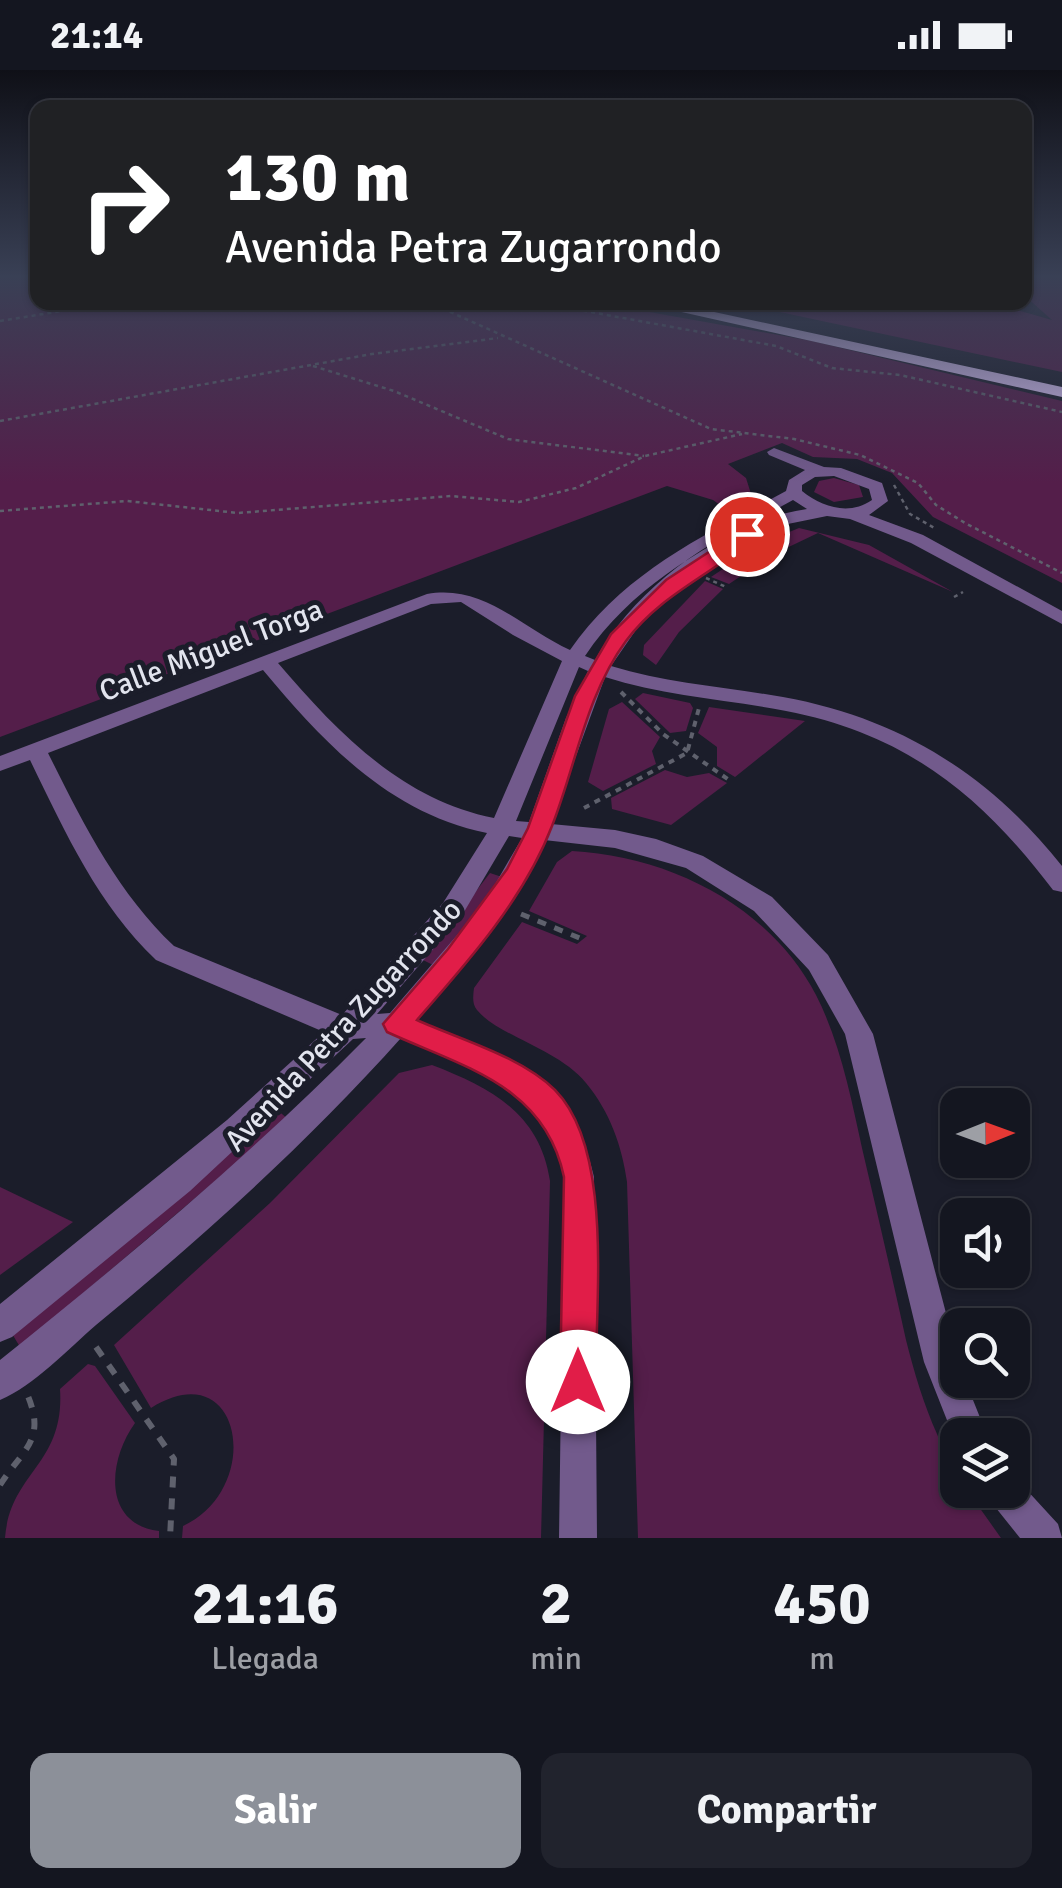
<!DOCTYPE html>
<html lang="es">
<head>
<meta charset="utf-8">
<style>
  :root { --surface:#141620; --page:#21232d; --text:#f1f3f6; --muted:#9d9fa5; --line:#33353e; --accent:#8c9099 }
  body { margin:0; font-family:Signika,sans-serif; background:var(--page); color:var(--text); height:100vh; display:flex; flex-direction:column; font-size:38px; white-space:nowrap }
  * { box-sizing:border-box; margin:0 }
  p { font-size:32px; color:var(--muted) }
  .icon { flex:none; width:55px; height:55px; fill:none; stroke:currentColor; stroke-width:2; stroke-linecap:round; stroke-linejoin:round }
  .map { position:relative; height:1468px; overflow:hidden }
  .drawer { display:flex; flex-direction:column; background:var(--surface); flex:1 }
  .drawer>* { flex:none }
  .top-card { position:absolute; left:30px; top:30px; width:1002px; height:210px; border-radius:20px; box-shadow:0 2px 8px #0004,0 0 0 2px var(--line); background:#202124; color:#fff; overflow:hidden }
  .needle { width:65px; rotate:89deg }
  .tools { position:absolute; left:940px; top:1018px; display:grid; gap:20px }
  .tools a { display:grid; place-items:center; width:90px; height:90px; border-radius:20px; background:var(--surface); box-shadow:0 2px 8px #0004,0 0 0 2px var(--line); font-size:50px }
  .pin { position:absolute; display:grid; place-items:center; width:85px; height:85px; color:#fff; margin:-42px; border:5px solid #fff; border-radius:50%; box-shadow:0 2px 10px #0007 }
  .me { position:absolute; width:110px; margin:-55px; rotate:0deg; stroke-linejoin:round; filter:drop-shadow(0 0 8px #0008) }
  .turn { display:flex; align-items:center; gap:35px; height:210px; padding:0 30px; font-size:45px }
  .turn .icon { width:130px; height:130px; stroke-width:2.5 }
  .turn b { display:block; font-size:70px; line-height:85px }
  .eta { display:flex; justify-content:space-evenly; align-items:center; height:170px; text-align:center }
  .eta b { font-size:60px; font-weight:700; line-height:70px }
  .primary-button { display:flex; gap:20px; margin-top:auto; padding:20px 30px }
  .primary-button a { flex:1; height:115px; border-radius:20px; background:var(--accent); color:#fff; font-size:40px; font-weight:700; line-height:115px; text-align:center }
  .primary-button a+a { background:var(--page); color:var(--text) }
  .status { display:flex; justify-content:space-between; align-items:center; height:70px; padding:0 50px; background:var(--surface); direction:ltr }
  .status svg { height:28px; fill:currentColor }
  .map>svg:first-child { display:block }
  .green { fill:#541e4a }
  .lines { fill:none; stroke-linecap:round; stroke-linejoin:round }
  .path-far3 { stroke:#5f616d; stroke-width:2.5; stroke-dasharray:4 4; stroke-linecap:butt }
  .path-far2 { stroke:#5f616d; stroke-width:4; stroke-dasharray:6 6; stroke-linecap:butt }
  .path-far1 { stroke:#5f616d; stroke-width:5; stroke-dasharray:9 9; stroke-linecap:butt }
  .path { stroke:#5f616d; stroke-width:6; stroke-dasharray:11 11; stroke-linecap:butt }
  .minor { fill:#725a8c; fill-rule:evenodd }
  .motorway { fill:#d8c2f4; fill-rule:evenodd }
  .route { fill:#e11d48; stroke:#92132f; stroke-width:2.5 }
  .labels { text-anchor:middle; stroke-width:10; stroke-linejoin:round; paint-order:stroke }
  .street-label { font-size:30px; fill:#e2e4ee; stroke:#1b1d2a }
</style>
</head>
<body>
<div class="status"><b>21:14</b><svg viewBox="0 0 49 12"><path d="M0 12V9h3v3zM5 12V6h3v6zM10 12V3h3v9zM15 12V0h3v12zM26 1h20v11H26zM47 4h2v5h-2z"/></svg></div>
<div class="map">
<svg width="1062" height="1468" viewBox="0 0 1062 1468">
  <rect width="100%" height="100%" fill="#1b1d2a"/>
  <g class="green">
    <path d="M0,207h37l1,25 561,1 213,38 250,60v182l-129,-66 -41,-44 -35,-14 -44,-2 -31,-14 -54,21 18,14 6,19 -25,13 -14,-10 -46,-14 -667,251z"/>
    <path d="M1025,207h37v95l-325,-69h256l59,17 -27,-24z"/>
    <path d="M834,408l25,7 4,12 -29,5 -20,-10 5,-11z"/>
    <path d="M799,458l70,17 84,47 -135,-59 -44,21 -45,30 -18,-7 49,-33z"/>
    <path d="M705,511l18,8 -44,43 -23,33 -13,-10 1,-10z"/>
    <path d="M643,623l47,10 3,5 -7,23 -16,2 -35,-34z"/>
    <path d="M622,632l38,35 -8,14 4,13 -53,27 -15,-9 21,-73z"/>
    <path d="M709,637l96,14 -70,56 -18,-11v-19l-19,-14z"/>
    <path d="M665,700l22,7 22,-4 18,10 -56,42 -59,-16 -1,-11z"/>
    <path d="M572,781c97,5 198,55 244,144 24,47 35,102 46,153 15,64 30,128 44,192 8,32 18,65 31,94 8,20 21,34 21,56h9l34,48h-363l-11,-356c-5,-36 -17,-70 -41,-99 -29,-35 -88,-47 -109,-73 -5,-6 -4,-14 -3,-22l48,-66 55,22 10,-8 -58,-25 28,-49z"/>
    <path d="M490,803l12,4 -67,89 -12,-6z"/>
    <path d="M432,995c60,23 108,49 118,116l-9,357h-359l1,-12c82,-38 59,-175 -32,-118l-37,-63 156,-142 129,-130z"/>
    <path d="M276,1039l12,10 -268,228 -9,-15z"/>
    <path d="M0,1117l73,35 -73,53z"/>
    <path d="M88,1294l7,2 40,57c-27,37 -33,101 24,108v7h-154c5,-66 60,-73 55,-149z"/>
  </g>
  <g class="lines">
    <g class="path-far3">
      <path d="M428,232l283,127 83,10 66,16 58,28 18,22 29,18 97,50"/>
      <path d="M536,232l240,44 56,22 68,7 162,37"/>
      <path d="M0,251l117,-19"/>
      <path d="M313,296l81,25 114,48 136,17"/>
      <path d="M0,351l372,-67 126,-16"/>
      <path d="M894,415l16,29 26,15"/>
      <path d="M0,441l127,-10 111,12 213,-17 68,6 57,-14 69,-32 97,-22"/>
      <path d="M706,508l20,9"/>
      <path d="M954,527l9,-5"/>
    </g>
    <g class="path-far2">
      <path d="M621,622l42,42 66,46"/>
      <path d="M584,738l103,-55 12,-45"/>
    </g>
    <path class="path-far1" d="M521,844l61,25"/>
    <g class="path">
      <path d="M96,1277l78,112 -4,79"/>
      <path d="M0,1415c23,-36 47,-45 27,-91"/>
    </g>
    <g class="minor">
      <path d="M774,378l50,19 17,1 41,15 6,18 -19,14 54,20 139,76v13l-151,-81 -61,-24 -23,-3 -49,10 -76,41 -62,57 -29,42c56,17 114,21 172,31 116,21 206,77 279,169v26l-9,-2c-72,-95 -147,-156 -267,-179 -61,-12 -122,-15 -181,-34l-54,147 64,6 41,9 47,17 69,41 56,58 45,79 85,325v21h7l22,55h-29v13l-34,-86 -79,-328 -36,-64 -55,-59 -68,-43 -71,-20 -71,-8 -43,79 -84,101c91,39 153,51 177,157l3,361h-38l5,-361c-3,-12 -4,-26 -9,-38 -25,-56 -102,-78 -154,-101 -93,104 -197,198 -305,287 -29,25 -61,60 -96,75v-40c127,-102 252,-206 366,-322l-13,1 -163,152 -178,146 -12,5v-38l227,-184 97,-88 -168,-72c-58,-55 -91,-128 -126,-200l-30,11v-15l427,-162c57,-10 93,33 143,56 54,-78 135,-115 216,-159l3,-11 16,-10 -36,-15 -2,-3zM834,406l35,13 3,11c-23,16 -50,7 -70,-9v-6l13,-8zM793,430l14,9c-84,12 -171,78 -212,151l-10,-4c51,-76 130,-113 208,-156zM461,532l52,33 49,26 -68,157c-92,-18 -157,-86 -216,-155l153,-59zM579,597l9,4 -22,47 -37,104 -13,-1zM263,600c61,73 126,143 224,163l-44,70 -101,112 -168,-69c-57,-54 -91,-123 -126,-193zM509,766l13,2 -39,67 -93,108 -13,1 84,-97z"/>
      <path d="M1012,1404l46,50 4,14h-42l-28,-35 -6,-13h26z"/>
    </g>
    <path class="motorway" d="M637,232h31l394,85v10z"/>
  </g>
  <linearGradient id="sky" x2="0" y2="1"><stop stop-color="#0f1017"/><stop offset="0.5" stop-color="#394055"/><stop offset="1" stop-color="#394055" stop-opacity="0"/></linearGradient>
  <rect width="1062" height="413" fill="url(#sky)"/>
  <path class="route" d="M741,461l15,3c-38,39 -93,57 -130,107 -40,54 -50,124 -74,185 -28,73 -84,136 -135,194 44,20 103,36 138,70 59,60 40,211 41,292l-5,13 -13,5 -13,-5 -5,-13 4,-205c-19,-92 -101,-110 -177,-145l-4,-8 65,-75 59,-80 21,-41 47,-132 36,-62 55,-54z"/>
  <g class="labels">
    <g class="street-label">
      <text transform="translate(211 580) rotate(-21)" y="10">Calle Miguel Torga</text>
      <text transform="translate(343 955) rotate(-47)" y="10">Avenida Petra Zugarrondo</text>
    </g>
  </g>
</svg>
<div class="tools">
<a><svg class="needle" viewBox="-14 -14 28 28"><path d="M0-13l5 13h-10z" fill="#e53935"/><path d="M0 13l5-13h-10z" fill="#9d9fa5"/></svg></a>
<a><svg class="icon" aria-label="sound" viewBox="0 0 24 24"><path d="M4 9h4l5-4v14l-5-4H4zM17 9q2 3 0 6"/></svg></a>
<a><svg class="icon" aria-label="search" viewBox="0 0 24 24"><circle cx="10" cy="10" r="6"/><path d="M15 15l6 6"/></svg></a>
<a><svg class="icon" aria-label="layers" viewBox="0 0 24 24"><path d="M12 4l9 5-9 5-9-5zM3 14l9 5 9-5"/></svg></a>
</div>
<div class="pin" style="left:747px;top:464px;background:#d93025"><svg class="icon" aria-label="arrive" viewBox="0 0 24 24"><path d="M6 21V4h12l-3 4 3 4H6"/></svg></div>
<svg class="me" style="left:578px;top:1312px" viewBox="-20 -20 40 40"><circle r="19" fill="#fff"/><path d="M0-13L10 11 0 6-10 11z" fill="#e11d48"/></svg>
<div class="top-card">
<div class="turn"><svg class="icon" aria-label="right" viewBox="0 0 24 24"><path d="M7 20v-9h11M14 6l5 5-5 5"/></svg><div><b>130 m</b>Avenida Petra Zugarrondo</div></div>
</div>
</div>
<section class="drawer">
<div class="eta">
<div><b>21:16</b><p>Llegada</p></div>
<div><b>2</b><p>min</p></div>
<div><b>450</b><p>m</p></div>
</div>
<div class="primary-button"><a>Salir</a><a>Compartir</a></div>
</section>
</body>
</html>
